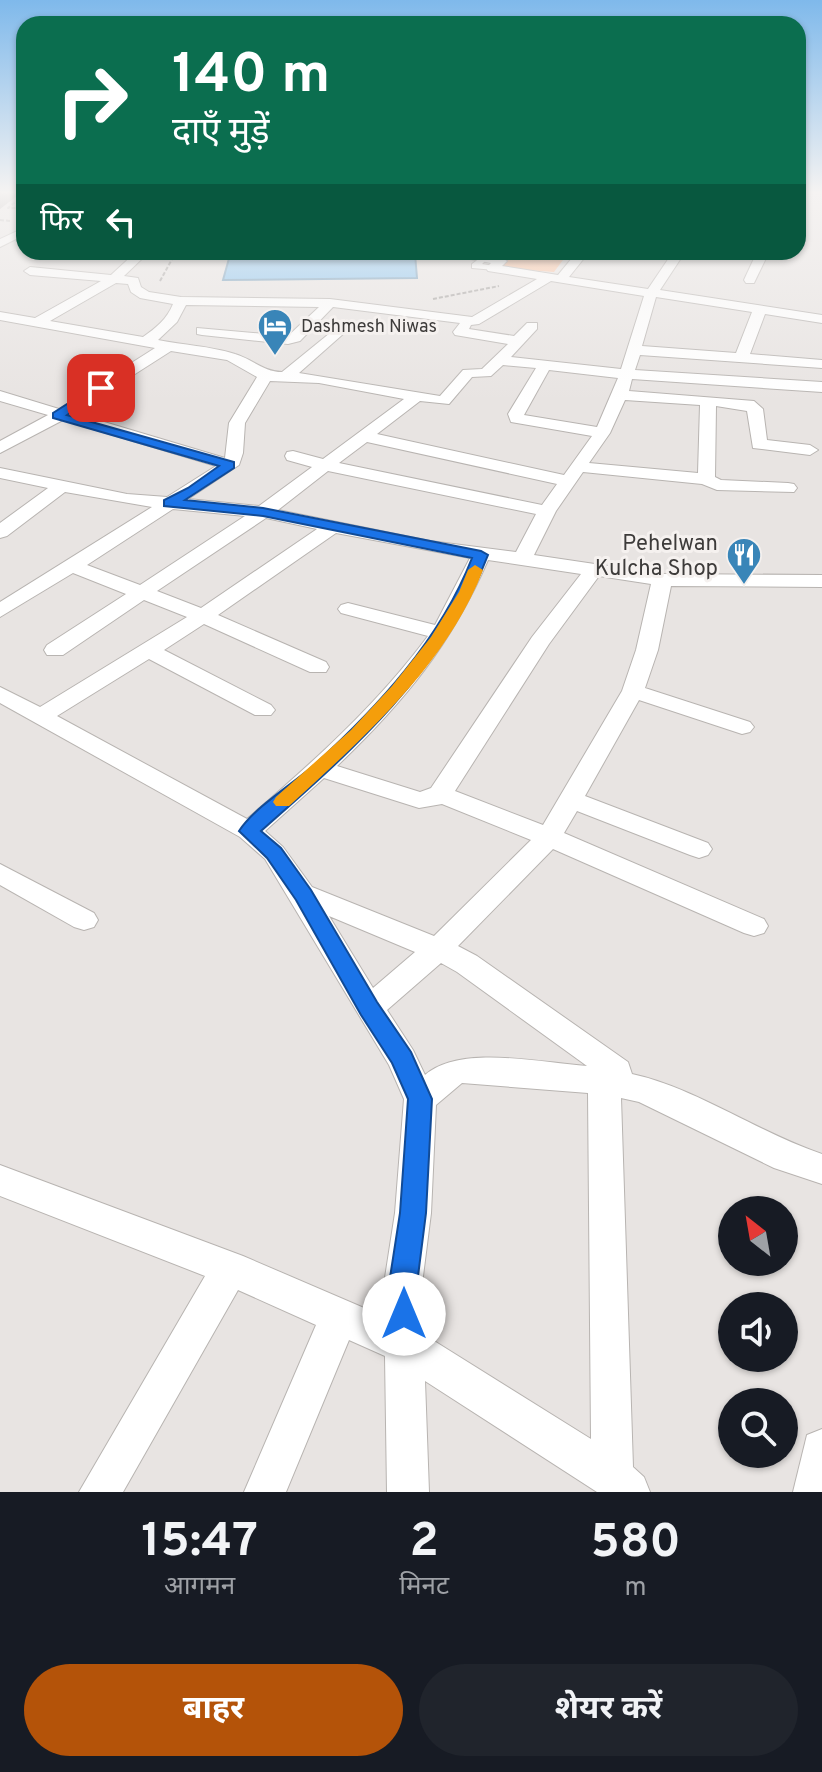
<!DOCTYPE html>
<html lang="hi">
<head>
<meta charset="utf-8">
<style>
  :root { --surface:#171b24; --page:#20242c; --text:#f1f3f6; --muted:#9ea1a6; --accent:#b45309 }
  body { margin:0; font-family:Overpass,"Noto Sans Devanagari",sans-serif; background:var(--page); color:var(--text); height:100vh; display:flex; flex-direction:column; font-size:30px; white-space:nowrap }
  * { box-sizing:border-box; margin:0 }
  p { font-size:26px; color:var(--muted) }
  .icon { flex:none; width:44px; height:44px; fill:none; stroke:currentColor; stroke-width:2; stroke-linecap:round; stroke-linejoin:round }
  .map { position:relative; height:1492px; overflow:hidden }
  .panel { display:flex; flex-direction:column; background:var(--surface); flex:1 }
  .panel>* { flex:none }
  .banner { position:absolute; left:16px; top:16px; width:790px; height:244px; border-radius:24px; box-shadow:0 2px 6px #0004; background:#0b6e4f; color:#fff; overflow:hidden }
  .needle { width:52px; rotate:329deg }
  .tools { position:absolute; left:718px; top:1196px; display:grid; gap:16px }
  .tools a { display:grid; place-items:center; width:80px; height:80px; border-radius:50%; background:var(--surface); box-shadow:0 2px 6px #0004; font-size:40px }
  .pin { position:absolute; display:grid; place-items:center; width:68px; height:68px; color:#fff; margin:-34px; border-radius:16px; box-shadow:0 4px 12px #0006 }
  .me { position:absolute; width:88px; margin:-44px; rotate:0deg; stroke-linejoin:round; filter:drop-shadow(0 0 6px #0008) }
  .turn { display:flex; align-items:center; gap:28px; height:168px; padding:0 24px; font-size:36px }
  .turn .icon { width:104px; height:104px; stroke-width:2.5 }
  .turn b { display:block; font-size:56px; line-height:68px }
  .then { display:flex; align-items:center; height:76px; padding:0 24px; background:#0003; gap:16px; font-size:30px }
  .eta { display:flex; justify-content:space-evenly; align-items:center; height:136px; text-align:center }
  .eta b { font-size:48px; font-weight:700; line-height:56px }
  .primary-button { display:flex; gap:16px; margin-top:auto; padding:16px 24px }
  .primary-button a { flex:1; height:92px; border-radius:48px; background:var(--accent); color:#fff; font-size:32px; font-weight:700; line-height:92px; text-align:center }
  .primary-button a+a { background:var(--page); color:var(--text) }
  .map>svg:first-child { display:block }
  .green { fill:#fcbd97 }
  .water { fill:#81c1f0; stroke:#6d99b9; stroke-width:2 }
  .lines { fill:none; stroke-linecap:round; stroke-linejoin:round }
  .pedestrian-casing { stroke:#b8b4b1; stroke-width:2 }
  .minor-casing { stroke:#b8b4b1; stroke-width:2 }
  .path { stroke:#a4a19f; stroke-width:2; stroke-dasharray:4 2; stroke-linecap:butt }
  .pedestrian { fill:#fff; fill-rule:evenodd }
  .minor { fill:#fff; fill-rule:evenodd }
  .shaded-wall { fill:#817e7d }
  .route { fill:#1a73e8; stroke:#114b97; stroke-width:2 }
  .slow { fill:#f59e0b }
  .labels { text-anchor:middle; stroke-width:6; stroke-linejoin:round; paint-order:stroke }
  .far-poi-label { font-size:18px; fill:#3d3b3a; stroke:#f5f1ef; text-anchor:start }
  .poi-label { font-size:22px; fill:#3d3b3a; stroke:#f5f1ef; text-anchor:end }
</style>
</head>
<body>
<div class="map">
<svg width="822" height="1492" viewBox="0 0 822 1492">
  <rect width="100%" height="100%" fill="#e8e4e2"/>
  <path class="green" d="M513,252h56l-15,20 -54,-4z"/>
  <path class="water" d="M415,254l2,24 -194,2 7,-25z"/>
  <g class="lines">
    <defs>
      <path id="pedestrian" d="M484,255l4,3 -6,6 13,2v4l-23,-2v-4z"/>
      <g id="minor">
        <path d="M24,228v7l-24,12v-8z"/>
        <path d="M136,252h13l-25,24 14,2 3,9 8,5 32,5 149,2 142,18 65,-38 -49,-8 -2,-3 5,-5 -57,-11c22,0 55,-3 73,9l-5,5 56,9 19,-23h12l-20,25 79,12 25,-37h12l-25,38 162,25v8l-57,-9 -15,40 72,6v8l-182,-13 -5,15 187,12v10l-190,-13 -3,12 125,10 9,8 4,31 43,5 8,5 -8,5 -57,-7 -6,-37 -31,-5 -1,71 6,3 67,3 6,1 3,4 -3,4 -77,-2 -15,-6 -119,-12 -27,39 -22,44 128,19 160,1v12l-151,-1 -13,64 -13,38 105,34 4,5 -4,5 -8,2 -103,-34 -54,96 123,47 4,6 -4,6 -9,3 -9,-3 -113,-44 -13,22 200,86 4,7 -4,7 -10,3 -10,-3 -191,-84 -95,97 19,10 151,106 4,12c62,13 127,59 190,80v30l-48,-16 -135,-66 -18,-4 12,369 11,10 6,15h-53l-172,-111 4,111h-42l-2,-136 -36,-16 -63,152h-42l72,-167 -78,-35 -115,202h-44l126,-216 -205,-80v-31l243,91 142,61 -1,-33 11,-71 9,-114 -15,-34 -124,-206 -25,-22 -240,-134v-16l40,20 147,-90 -43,-17 -81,55h-16l-3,-5 3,-5 79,-51 -53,-21 -73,44v-15l152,-95 -87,-15 -58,44 -7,2v-15l48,-35 -48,-10v-10l127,26 40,3 49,-31 -153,-46 -63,33v-12l48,-26 -48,-14v-10l59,18 96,-61 -155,-28v-8l35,6 66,-37 -71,-6 -6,-4 6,-4 81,8zM551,281l93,15 -23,73 -110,-12 26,-28v-6h-10l-13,13 -45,-7 2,-4 8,-1zM116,283l12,1 3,8 9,6 33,6c-6,15 -17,24 -30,33l-93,-16zM656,297l96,15 -16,41 -94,-7zM186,305l133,2 -31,29 -91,-8v6l5,1 86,9 12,-3 33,-34 127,16 -7,9 2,3 53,9 -26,25 -19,1 -23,26 -141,-23 52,-46v-6l-5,-1 -64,52c-18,0 -30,-13 -47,-18 -25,-8 -52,-9 -77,-14l19,-18zM171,351l56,9 30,17 -28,46 -4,35 -151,-45zM503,365l33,3 -28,46 3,8 81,14 -28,39 -187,-41 43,-33 29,3 23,-27 19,-1zM549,370l69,8 -21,49 -73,-12zM270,381l49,2 85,16 -81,60 -30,-8 -6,1 -2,4 2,4 25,7 -53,39 -71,-7 51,-34 4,-12 2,-30zM625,400l75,5 -2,68 -109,-10 21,-30zM367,442l190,42 -15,21 -203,-42zM328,471l208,43 -20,38 -86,-11 -152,-31zM173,509l72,7 -105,69 -53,-20zM266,518l51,11 -116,79 -44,-17zM336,533l134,25 -35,67 -87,-22 -7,2 -3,4 3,4 87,23c-52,70 -115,126 -181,183l-190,-103 92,-57 106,56h16l4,-5 -4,-5 -107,-55 40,-26 106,48h16l3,-5 -3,-5 -108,-47zM488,560l93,14 -49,63 -101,151 -11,4 -83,-26c67,-64 114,-121 151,-206zM599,576l52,8 -15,66 -14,41 -79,134 -88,-34 94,-147zM324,778l95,30 23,-4 89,36 -97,96 -122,-49 -29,-40 -18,-16zM329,916l86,36 -42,36zM441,963l16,9 130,94c-46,-3 -126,-22 -162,9l-12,-25 -26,-40zM462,1083l126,10 3,346 -168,-105 -1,-50 9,-71 5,-108z"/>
        <path d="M757,252h12l-15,31h-8l-2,-3z"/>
        <path d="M0,864l94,49 4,7 -4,7 -10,3 -10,-3 -74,-42z"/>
        <path d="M822,1429v63h-29l14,-57z"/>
      </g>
    </defs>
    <use href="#pedestrian" class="pedestrian-casing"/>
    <use href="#minor" class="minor-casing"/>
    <g class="path">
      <path d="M24,195l-16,13h16"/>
      <path d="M0,220l10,1"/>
      <path d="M160,281l16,-29"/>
      <path d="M433,299l66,-13"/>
    </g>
    <use href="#pedestrian" class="pedestrian"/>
    <use href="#minor" class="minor"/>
  </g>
  <path class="shaded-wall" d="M0,192h22l-22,17z"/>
  <linearGradient id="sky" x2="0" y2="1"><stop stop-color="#7fb9eb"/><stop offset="0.48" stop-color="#f5f3f2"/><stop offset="1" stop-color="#f5f3f2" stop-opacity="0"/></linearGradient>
  <rect width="822" height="401" fill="url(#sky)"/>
  <path class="route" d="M97,385l10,3 -40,27 167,47v6l-49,32 78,8 218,43 7,4c-43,114 -137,197 -227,276l20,17 30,42 66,112 34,50 21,47 -6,114 -9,71 2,30 -5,10 -10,4 -10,-4 -4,-10 -1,-30 11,-71 8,-114 -16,-36 -31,-48 -65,-115 -29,-42 -28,-27c16,-24 52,-46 74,-65 65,-59 127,-126 159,-208l-209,-42 -99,-10v-6l24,-12 31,-22 -166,-48v-5z"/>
  <path class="slow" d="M475,565l8,5c-37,96 -120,168 -194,236h-13l-3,-4 3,-5 75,-67 41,-44 39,-49 28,-45 9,-22z"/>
  <defs>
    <symbol id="hotel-pin" viewBox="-11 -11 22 30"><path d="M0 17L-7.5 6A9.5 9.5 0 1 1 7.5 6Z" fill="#3985b8" stroke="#f5f1ef"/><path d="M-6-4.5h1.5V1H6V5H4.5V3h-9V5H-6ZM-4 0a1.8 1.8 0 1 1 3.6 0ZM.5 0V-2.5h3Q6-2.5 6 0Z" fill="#fff"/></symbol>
    <symbol id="restaurant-pin" viewBox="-11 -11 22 30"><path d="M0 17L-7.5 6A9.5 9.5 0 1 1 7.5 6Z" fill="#3985b8" stroke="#f5f1ef"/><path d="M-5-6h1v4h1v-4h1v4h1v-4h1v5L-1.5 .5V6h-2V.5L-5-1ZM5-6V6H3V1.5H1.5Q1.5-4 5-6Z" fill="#fff"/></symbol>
  </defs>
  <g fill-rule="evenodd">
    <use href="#hotel-pin" x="255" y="306" width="40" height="54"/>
    <use href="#restaurant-pin" x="724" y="535" width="40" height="54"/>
  </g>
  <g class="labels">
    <g class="far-poi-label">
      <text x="301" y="332">Dashmesh Niwas</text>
    </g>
    <g class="poi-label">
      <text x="718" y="550">Pehelwan<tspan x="718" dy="25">Kulcha Shop</tspan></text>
    </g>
  </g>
</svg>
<div class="tools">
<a><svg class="needle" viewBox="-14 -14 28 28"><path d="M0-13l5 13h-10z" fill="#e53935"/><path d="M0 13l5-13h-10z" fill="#9ea1a6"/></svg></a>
<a><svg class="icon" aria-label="sound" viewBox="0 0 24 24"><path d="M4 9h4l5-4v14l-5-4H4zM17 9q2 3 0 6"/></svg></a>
<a><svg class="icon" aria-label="search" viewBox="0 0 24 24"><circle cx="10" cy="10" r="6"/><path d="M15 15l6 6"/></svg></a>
</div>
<div class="pin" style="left:101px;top:388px;background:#d93025"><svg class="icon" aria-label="arrive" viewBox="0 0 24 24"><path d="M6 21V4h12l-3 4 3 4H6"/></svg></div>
<svg class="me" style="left:404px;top:1314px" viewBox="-20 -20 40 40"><circle r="19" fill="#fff"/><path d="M0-13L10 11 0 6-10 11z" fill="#1a73e8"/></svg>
<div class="banner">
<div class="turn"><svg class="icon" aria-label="right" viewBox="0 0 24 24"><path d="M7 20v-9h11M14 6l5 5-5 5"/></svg><div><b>140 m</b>दाएँ मुड़ें</div></div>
<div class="then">फिर<svg class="icon" aria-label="left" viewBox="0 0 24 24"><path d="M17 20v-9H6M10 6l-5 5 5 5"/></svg></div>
</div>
</div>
<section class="panel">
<div class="eta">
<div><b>15:47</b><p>आगमन</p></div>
<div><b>2</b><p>मिनट</p></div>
<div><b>580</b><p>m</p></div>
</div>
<div class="primary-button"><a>बाहर</a><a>शेयर करें</a></div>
</section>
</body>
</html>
